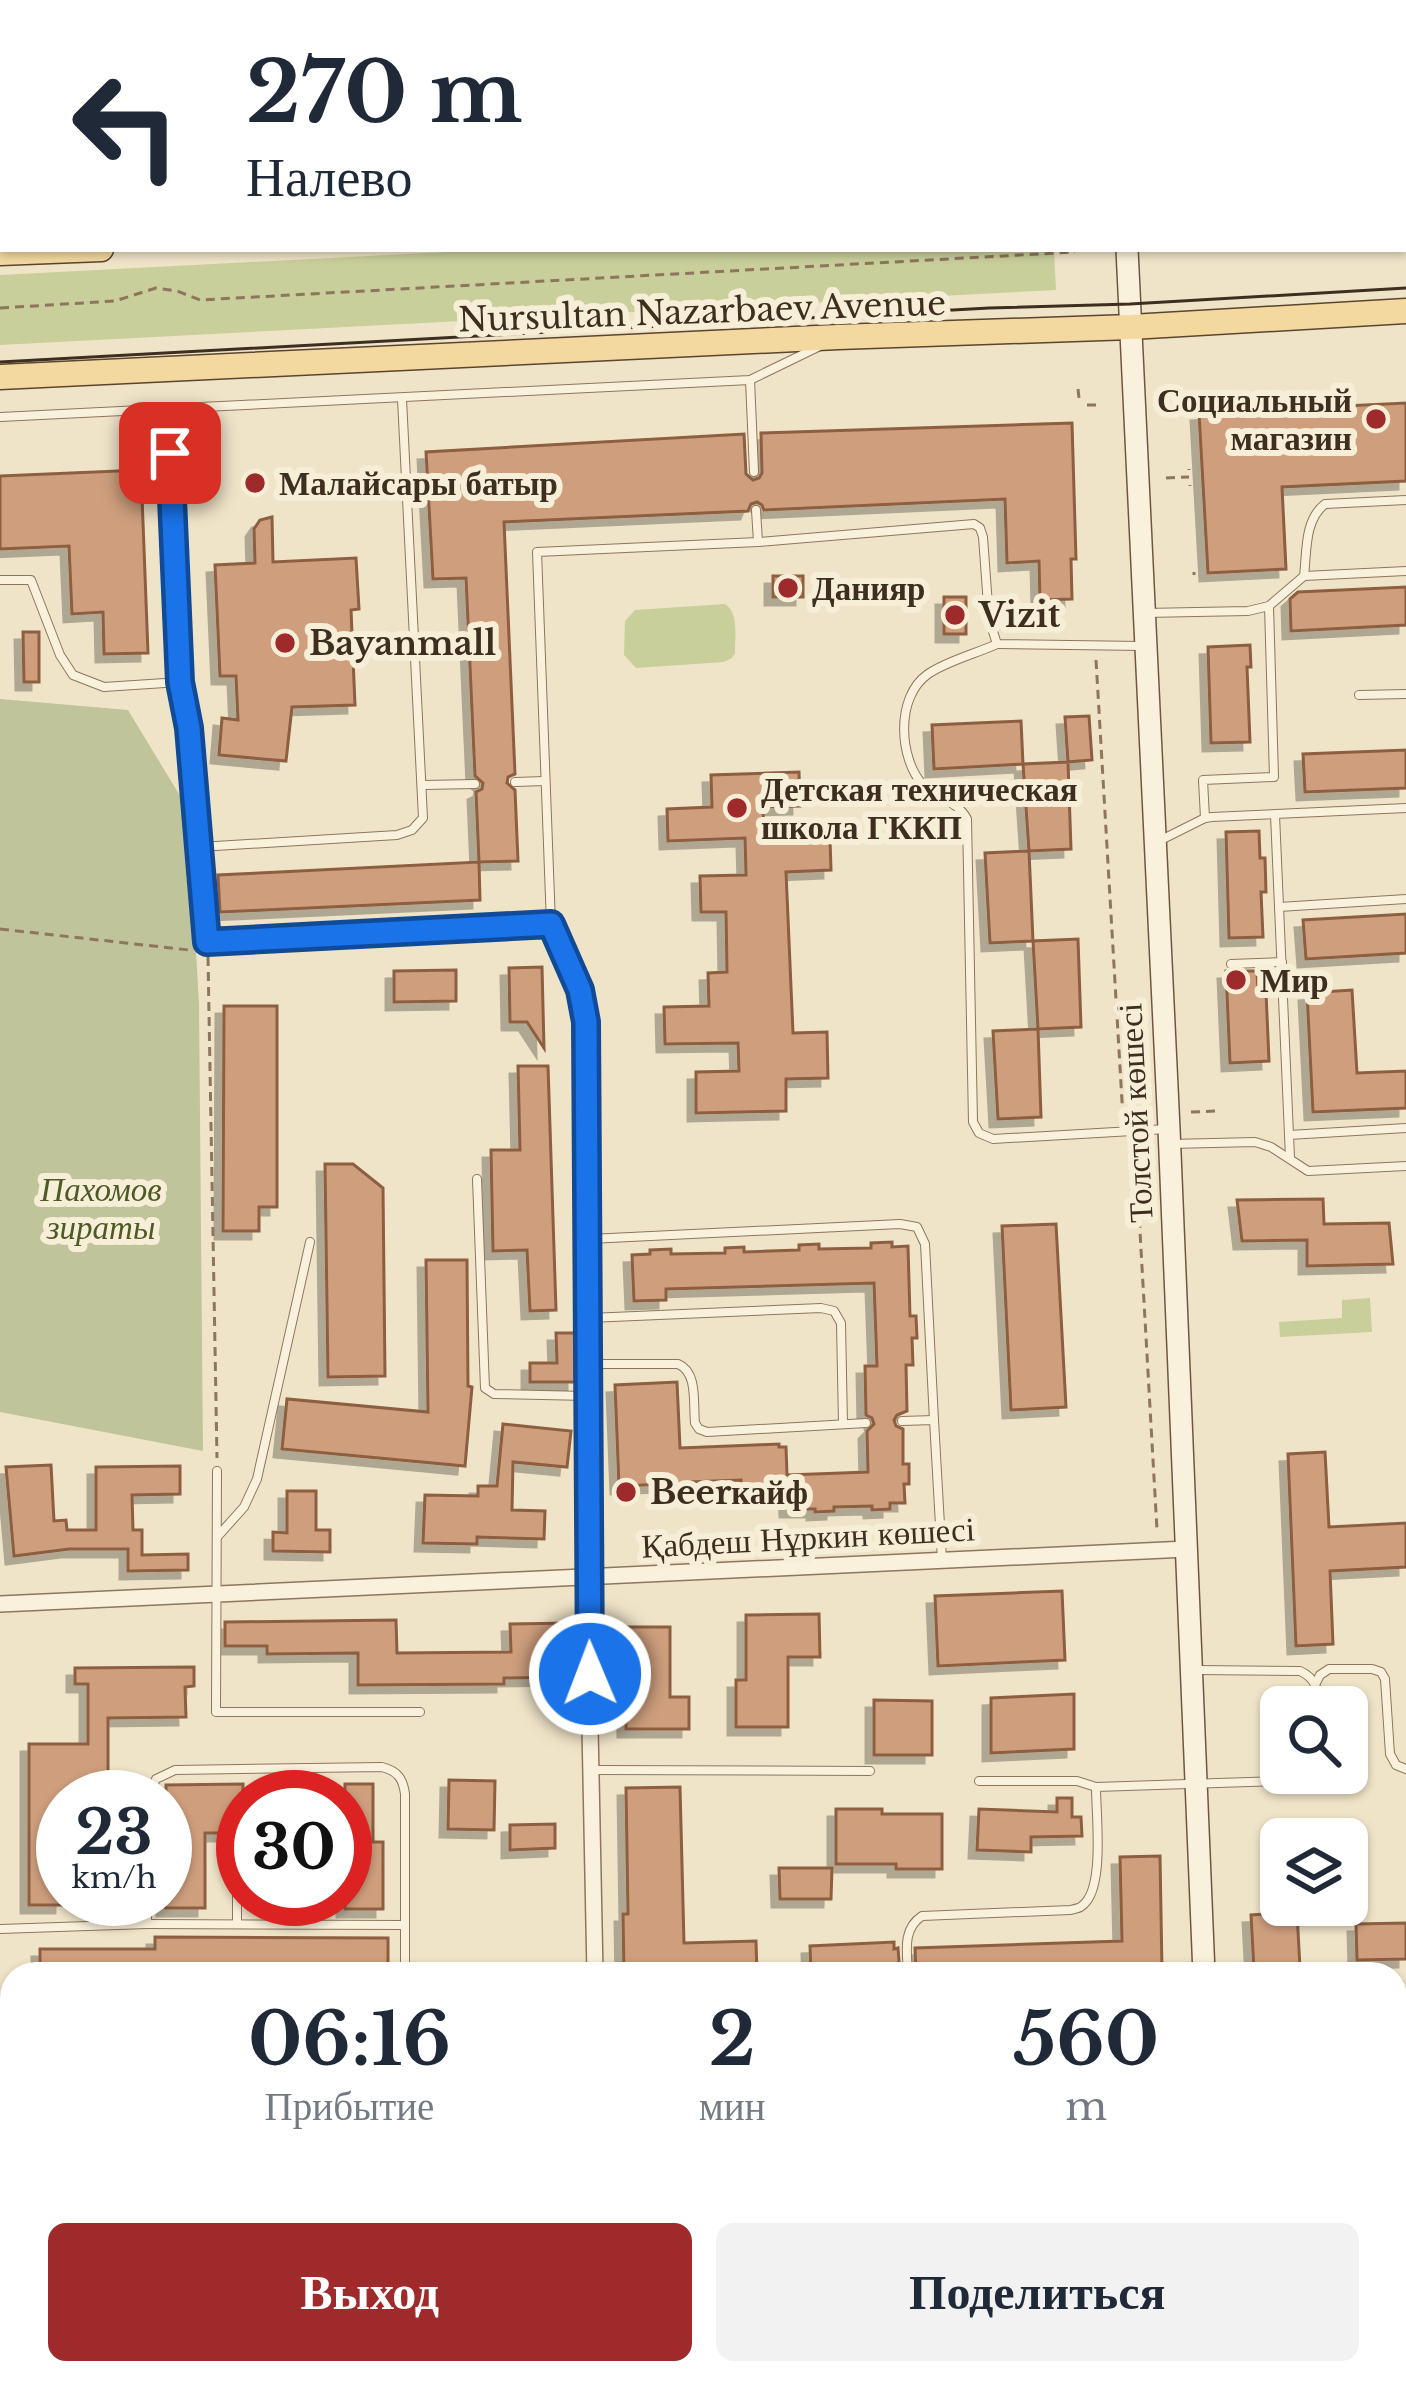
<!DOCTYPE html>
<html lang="ru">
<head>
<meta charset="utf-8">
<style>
  :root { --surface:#fff; --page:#f2f2f3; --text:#1f2937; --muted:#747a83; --accent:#9e2a2b }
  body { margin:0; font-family:"Libre Baskerville",serif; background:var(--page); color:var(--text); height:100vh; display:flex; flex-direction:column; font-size:45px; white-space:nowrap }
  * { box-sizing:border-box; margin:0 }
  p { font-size:39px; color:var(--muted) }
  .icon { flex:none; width:66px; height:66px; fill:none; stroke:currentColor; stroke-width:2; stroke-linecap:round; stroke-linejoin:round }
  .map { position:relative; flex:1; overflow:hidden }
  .drawer { position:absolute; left:0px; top:1962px; width:1407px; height:423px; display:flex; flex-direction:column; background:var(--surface); border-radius:36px 36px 0 0; box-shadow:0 3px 9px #0004 }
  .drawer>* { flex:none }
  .hud { position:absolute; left:0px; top:0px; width:1407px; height:252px; box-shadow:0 3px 9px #0004; background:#fff; color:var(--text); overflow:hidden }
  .tools { position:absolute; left:1260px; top:1686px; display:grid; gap:24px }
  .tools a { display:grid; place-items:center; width:108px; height:108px; border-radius:18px; background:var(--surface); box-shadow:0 3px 9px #0004; font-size:60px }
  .speed { position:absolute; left:36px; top:1770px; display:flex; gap:24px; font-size:60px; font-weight:700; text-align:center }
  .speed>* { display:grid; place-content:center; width:156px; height:156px; border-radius:50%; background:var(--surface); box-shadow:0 3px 9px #0004; line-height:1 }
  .speed small { font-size:30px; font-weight:400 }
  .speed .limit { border:18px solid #d22; background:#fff; color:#111 }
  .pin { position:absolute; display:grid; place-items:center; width:102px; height:102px; color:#fff; margin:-51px; border-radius:24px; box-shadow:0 6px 18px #0006 }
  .me { position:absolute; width:132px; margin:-66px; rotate:359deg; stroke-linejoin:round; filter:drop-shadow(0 0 9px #0008) }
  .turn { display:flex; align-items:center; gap:42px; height:252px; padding:0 48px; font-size:54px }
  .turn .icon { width:156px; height:156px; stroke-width:2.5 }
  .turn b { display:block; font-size:84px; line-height:102px }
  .eta { display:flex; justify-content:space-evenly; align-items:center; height:204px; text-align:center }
  .eta b { font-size:72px; font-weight:800; line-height:84px }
  .cta { display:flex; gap:24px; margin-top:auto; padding:24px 48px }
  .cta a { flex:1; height:138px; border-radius:18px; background:var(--accent); color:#fff; font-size:48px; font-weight:800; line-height:138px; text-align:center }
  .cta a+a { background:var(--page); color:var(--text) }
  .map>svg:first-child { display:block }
  .green { fill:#c9cf9b }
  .cemetery { fill:#bfc49a }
  .building { fill:#cf9f7d; stroke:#8d5f41; stroke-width:3; filter:url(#shadow) }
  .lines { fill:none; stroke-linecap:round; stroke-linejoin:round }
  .lane-casing { stroke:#8d765c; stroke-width:10 }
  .street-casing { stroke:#8d765c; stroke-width:18 }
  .secondary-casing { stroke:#6f573f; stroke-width:24 }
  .primary-casing { stroke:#5b4430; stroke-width:27 }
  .path { stroke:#8d765c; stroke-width:3; stroke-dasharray:9 6; stroke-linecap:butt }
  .lane { stroke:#faf1dc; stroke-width:8 }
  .street { stroke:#faf1dc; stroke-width:15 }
  .secondary { stroke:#faf1dc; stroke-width:21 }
  .primary { stroke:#f3d9a0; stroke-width:24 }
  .tram { stroke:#3d2e20; stroke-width:3 }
  .route-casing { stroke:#114b97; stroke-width:30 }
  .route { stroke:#1a73e8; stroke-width:21 }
  .poi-dot { fill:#9e2a2b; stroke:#f7eed8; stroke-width:4.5 }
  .labels { text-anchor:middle; stroke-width:12; stroke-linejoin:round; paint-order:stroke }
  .street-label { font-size:33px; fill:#3d2e20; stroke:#f7eed8 }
  .poi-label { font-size:33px; font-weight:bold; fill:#3d2e20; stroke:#f7eed8; text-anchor:start }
  .park-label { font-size:33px; font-style:italic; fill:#4d5a26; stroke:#f7eed8 }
</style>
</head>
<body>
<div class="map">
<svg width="1406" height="2384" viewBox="0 0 1406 2384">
  <defs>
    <filter id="shadow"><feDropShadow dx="-8" dy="8" stdDeviation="0" flood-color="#0004"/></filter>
  </defs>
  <rect width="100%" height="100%" fill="#f0e4c8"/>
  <g class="green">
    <path d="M504,249h550l2,41 -1056,55v-70z"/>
    <path d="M725,604c14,9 10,33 10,49l-3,5 -8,4 -88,6 -12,-13 1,-34 10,-11z"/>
    <path d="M1370,1298l2,34 -92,5 -1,-15 63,-4v-18z"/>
  </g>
  <path class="cemetery" d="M0,699l128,11 60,99 11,195 4,447 -203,-39z"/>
  <g class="building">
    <path d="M1406,403v78l-124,6 4,82 -78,4 -9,-160z"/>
    <path d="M1072,423l4,136h-5l1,40 -32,1 -1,-39 -32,2 -2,-64 -241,11 -2,-5 -5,-3 -6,2 -3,7 -244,11 11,252 -7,3 -1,6 8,7 3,71 -39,1 -3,-70 6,-3 1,-6 -8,-7 -9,-198 -33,1 -7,-127 318,-18 2,40 7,6 6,-2 3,-5 -1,-40z"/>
    <path d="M141,470l7,183 -44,1 -1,-42 -31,2 -3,-68 -69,3v-73z"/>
    <path d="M272,517l1,45 83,-4 3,51 -8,1 4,95 -63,2 -6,54 -67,-6 3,-37 16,2 -2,-44h-16l-5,-111 40,-2 -1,-34 6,-9z"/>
    <rect x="773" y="576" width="30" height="21"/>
    <path d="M1406,587v38l-115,6 -1,-32 8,-7z"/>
    <rect x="944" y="597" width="22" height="37"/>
    <path d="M23,632h16v50h-15z"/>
    <path d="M1250,645l1,22h-4l3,75 -39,1 -3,-96z"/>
    <path d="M1089,716l3,44 -24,2 3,87 -42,2 -6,-87 45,-2 -3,-45z"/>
    <path d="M1021,721l2,43 -89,5 -2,-44z"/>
    <path d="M1406,750v38l-101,4 -2,-38z"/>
    <path d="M799,772l1,34 -37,1 1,33 66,-2 1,32 -45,2 7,161 34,-1 1,46 -42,1v32l-90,2v-41l43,-1 -1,-28 -73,1 -1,-37 45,-1 -1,-33 19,-1 -1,-60h-25l-1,-36 46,-1 -1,-37 -77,3 -1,-32 45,-2 -1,-32z"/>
    <path d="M1259,831l1,27h5l1,34h-5l2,45 -34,1 -3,-106z"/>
    <path d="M1029,851l4,90 -43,2 -5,-90z"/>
    <path d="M479,862l1,38 -260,12 -2,-37z"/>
    <path d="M1406,914v39l-100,6 -3,-39z"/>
    <path d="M1078,939l3,88 -43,2 -5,-88z"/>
    <path d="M542,967l2,81 -17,-26h-17l-1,-54z"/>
    <path d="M456,970v31l-62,1v-31z"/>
    <path d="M1226,971h31l1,21h8l3,69 -39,2z"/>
    <path d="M1352,990l5,83 49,-2v37l-93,4 -6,-119z"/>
    <path d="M224,1006h53v201h-18v24h-36z"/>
    <path d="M1038,1029l3,88 -43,2 -5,-88z"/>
    <path d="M518,1066h30l8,244 -26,1 -3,-61 -34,1 -2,-101h29z"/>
    <path d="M325,1164h28l30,24 2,188 -57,1z"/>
    <path d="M1323,1199l1,25 65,-1 4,41 -86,2v-26l-65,1 -5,-41z"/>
    <path d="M1056,1224l10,183 -55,3 -9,-184z"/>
    <path d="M892,1242v5l16,-1 2,70h6l1,22h-5l1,27h-7l1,46 -10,4 -3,5 2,6 7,3v35h6v20h-5l1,19h-15v6l-18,1v-4l-38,1v4l-19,1v-3h-27l-1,-26 -46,2v-5l-53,2v5l-21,1v-4l-48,2 -4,-101 62,-3 3,66 99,-4v3h7l1,28 81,-3 -1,-41 7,-7 -2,-6 -6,-3 -1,-49h12l-3,-83 -208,6v11l-32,1 -2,-46 18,-1v-4l21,-1v5l54,-1v-5l19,-1v5l55,-2v-5l20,-1v5l52,-1v-5z"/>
    <path d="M426,1260h41l1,126 4,1 -7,79 -183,-17 5,-50 141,13z"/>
    <path d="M556,1333h19v49h-45v-19h27z"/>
    <path d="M503,1424l68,7 -4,36 -54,-5 -1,48 33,1 -1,28 -67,-2v7l-54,-1 2,-48 53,1v-10h19z"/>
    <path d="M1325,1452l4,75 77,-4v44l-76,4 3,73 -37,2 -8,-192z"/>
    <path d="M51,1465l3,56 12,-1 1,10h29v-63l84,-1v28l-48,1 1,35h9v25l46,-1v16l-60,1v-22h-59l-55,7 -8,-89z"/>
    <path d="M287,1491h29v39h14v22l-57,-1v-19l14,1z"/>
    <path d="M1062,1591l3,69 -127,6 -3,-70z"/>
    <path d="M819,1614l1,43h-32v70h-52v-47h10v-65z"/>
    <path d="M396,1620l1,33 114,-1 -1,-28 62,-1 1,54 -69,1v6l-146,1v-32l-91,1v-8h-42v-24z"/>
    <path d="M624,1627h46v70h19v32h-63z"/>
    <path d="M194,1667v19l-9,1 1,30 -78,1v79h-45v108h-34v-161h59v-60h-13v-16z"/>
    <path d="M1074,1694v55l-83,4v-55z"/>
    <path d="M874,1700l58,1v54h-58z"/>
    <path d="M449,1780l46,1 -1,49 -46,-1z"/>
    <path d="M243,1784v49h-38v75h-40l1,-123z"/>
    <path d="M345,1784h28v58h10v67h-38z"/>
    <path d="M680,1787l4,156 72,-2 1,33h-133l-1,-60h5l-2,-126z"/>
    <path d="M1057,1798h15v19h9l1,19 -51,1v15l-54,-2 2,-41 78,3z"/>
    <path d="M836,1809h46v5h60v55h-46v-5h-60z"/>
    <path d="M555,1824v24l-45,2v-25z"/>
    <path d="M1160,1856l2,114 -49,1v3h-197l-1,-26 207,-7 -2,-84z"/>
    <path d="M779,1868h53l-1,31h-51z"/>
    <path d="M1297,1912l3,56 -46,2 -3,-55z"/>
    <path d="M1406,1923v36l-49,1 -1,-36z"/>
    <path d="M155,1937l233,1v36h-348v-25h115z"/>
    <path d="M894,1942v7l4,-1 2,26h-89l-1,-28z"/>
  </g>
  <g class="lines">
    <defs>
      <g id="lane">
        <path d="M35,0v3"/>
        <path d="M101,0v3"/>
        <path d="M528,0v3"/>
        <path d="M900,0v3"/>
        <path d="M1294,0v3"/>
        <path d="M619,3l259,-3"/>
        <path d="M978,3l2,-3"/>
        <path d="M1404,22h2"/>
        <path d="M0,39l3,1"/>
        <path d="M750,380l4,92"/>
        <path d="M167,409l13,273 9,46 18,214 344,-18 -14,-372 221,-10 216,-18 6,4 3,9 6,82 8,25 145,2"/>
        <path d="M0,417l750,-37 68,-33"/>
        <path d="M756,510l2,32"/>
        <path d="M1304,576l102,-5"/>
        <path d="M0,580h31l29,75 13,20 31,12 76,-5"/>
        <path d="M1145,613l103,-2 21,-5 35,-30c3,-24 0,-56 21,-72l81,-4"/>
        <path d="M997,644c-22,10 -50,17 -69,30 -33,23 -29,85 -5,111 14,14 35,16 44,34l6,303 6,11 14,6 174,-10"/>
        <path d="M1359,695l47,-1"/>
        <path d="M515,782l30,-1"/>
        <path d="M423,785l52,-1"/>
        <path d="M1275,815l15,343"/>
        <path d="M1205,818l-2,-38 71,-3 -5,-171"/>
        <path d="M1157,842l48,-24 7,-1 194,-9"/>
        <path d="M199,847l198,-12 15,-5 11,-12 -21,-419"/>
        <path d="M1279,907l127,-8"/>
        <path d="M1231,964l51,-2"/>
        <path d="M1289,1135l117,-7"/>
        <path d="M1170,1144l85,-2 16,5 37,24 98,-5"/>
        <path d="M477,1179l8,209 9,6 93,2"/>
        <path d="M589,1239l311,-15 17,3 8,17 9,176"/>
        <path d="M589,1318l232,-10 13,3 7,12 2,101"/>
        <path d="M589,1364h89c20,8 15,39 17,59l4,6 8,3 159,-9"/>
        <path d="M902,1421l32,-1 8,140"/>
        <path d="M217,1471l-1,241h204"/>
        <path d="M218,1536l26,-29 13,-28 53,-237"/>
        <path d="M1196,1670l104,1c16,7 18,19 19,36"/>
        <path d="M1316,1683l4,-8 9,-6h43l9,3 4,7 5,75 6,11 10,4"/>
        <path d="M593,1770l277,1"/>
        <path d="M979,1781h98l19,6"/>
        <path d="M148,1797l8,-18 19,-9 207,-3c16,4 21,12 23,27v180"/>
        <path d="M237,1923v-73h6"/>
        <path d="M147,1924l258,1"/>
        <path d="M313,1924v-25"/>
        <path d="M0,1929l147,-5v-25"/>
        <path d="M908,1974c-1,-22 -6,-45 14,-58l148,-6c9,-2 11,-2 16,-8 18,-21 10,-88 10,-115l212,-7 11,-7"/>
      </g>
      <g id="street">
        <path d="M551,924l28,66 7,31 1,558 8,395"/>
        <path d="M0,1604l1187,-55"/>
        <path d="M0,2055l10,329"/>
        <path d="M605,2373l1,11"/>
      </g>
      <g id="secondary">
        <path d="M1118,0v3"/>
        <path d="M1127,249l42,880 35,845"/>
        <path d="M1395,2004l11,-1"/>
        <path d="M0,2033h12"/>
        <path d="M1214,2373v11"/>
      </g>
      <g id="primary">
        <path d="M1404,182l2,-1"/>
        <path d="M0,253l101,-4"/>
        <path d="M0,377l838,-40 293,-10 275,-16"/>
      </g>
    </defs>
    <use href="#lane" class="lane-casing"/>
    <use href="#street" class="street-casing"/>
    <use href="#secondary" class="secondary-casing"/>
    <use href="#primary" class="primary-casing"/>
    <g class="path">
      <path d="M0,202h3"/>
      <path d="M1404,234h2"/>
      <path d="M0,308l115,-7 41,-13 21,3 23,9 875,-48"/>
      <path d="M1078,389l1,9"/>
      <path d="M1196,393v6"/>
      <path d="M1179,401h5"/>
      <path d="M1087,405h10"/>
      <path d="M1189,470v-1"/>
      <path d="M1166,478l23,-1"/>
      <path d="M1190,486v-1"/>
      <path d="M1194,575v-3"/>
      <path d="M1096,660l27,458"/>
      <path d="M0,929l189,21"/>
      <path d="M208,957l9,501"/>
      <path d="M1191,1112l26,-1"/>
      <path d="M1125,1116l20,-2"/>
      <path d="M1135,1144l22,386"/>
    </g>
    <use href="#lane" class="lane"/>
    <use href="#street" class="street"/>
    <use href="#secondary" class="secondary"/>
    <use href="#primary" class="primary"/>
    <path class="tram" d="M0,362l989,-54 141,-4 276,-16"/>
  </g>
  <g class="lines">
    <defs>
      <path id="route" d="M170,453l10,229 9,46 18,214 344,-18 29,66 6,32 4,652"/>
    </defs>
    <use href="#route" class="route-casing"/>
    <use href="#route" class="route"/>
  </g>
  <g class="poi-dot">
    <circle cx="1376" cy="419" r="12"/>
    <circle cx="255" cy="483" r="12"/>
    <circle cx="788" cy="588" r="12"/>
    <circle cx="955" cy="615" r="12"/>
    <circle cx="285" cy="643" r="12"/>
    <circle cx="737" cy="808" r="12"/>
    <circle cx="1236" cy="980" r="12"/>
    <circle cx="626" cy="1492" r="12"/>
  </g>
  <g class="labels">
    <g class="street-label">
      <text transform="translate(702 311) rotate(-2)" y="12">Nursultan Nazarbaev Avenue</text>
      <text transform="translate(1135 1113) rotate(-93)" y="12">Толстой көшесі</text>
      <text transform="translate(808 1537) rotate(-3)" y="12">Қабдеш Нұркин көшесі</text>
    </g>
    <g class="poi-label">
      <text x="1352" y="412" text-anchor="end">Социальный<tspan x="1352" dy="38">магазин</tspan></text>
      <text x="279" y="495">Малайсары батыр</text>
      <text x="812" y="600">Данияр</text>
      <text x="979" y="627">Vizit</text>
      <text x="309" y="655">Bayanmall</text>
      <text x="761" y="801">Детская техническая<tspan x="761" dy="38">школа ГККП</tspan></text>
      <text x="1260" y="992">Мир</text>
      <text x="650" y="1504">Beerкайф</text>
    </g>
    <g class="park-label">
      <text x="101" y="1201">Пахомов<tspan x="101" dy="38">зираты</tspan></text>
    </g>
  </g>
</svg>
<div class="tools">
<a><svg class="icon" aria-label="search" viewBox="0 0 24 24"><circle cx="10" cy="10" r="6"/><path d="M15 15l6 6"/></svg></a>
<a><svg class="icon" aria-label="layers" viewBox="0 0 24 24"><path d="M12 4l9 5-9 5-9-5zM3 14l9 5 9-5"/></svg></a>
</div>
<div class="speed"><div>23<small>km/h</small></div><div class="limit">30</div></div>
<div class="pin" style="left:170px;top:453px;background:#d93025"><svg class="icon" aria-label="arrive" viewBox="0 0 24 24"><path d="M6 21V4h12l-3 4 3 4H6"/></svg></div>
<svg class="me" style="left:590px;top:1674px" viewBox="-20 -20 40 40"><circle r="17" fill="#1a73e8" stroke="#fff" stroke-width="3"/><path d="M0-11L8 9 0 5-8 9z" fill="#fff"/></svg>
<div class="hud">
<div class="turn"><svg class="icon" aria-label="left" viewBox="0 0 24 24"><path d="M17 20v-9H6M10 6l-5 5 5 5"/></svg><div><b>270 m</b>Налево</div></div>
</div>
<section class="drawer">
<div class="eta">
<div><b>06:16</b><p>Прибытие</p></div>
<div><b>2</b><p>мин</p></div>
<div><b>560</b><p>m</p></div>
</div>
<div class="cta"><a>Выход</a><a>Поделиться</a></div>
</section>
</div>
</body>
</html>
